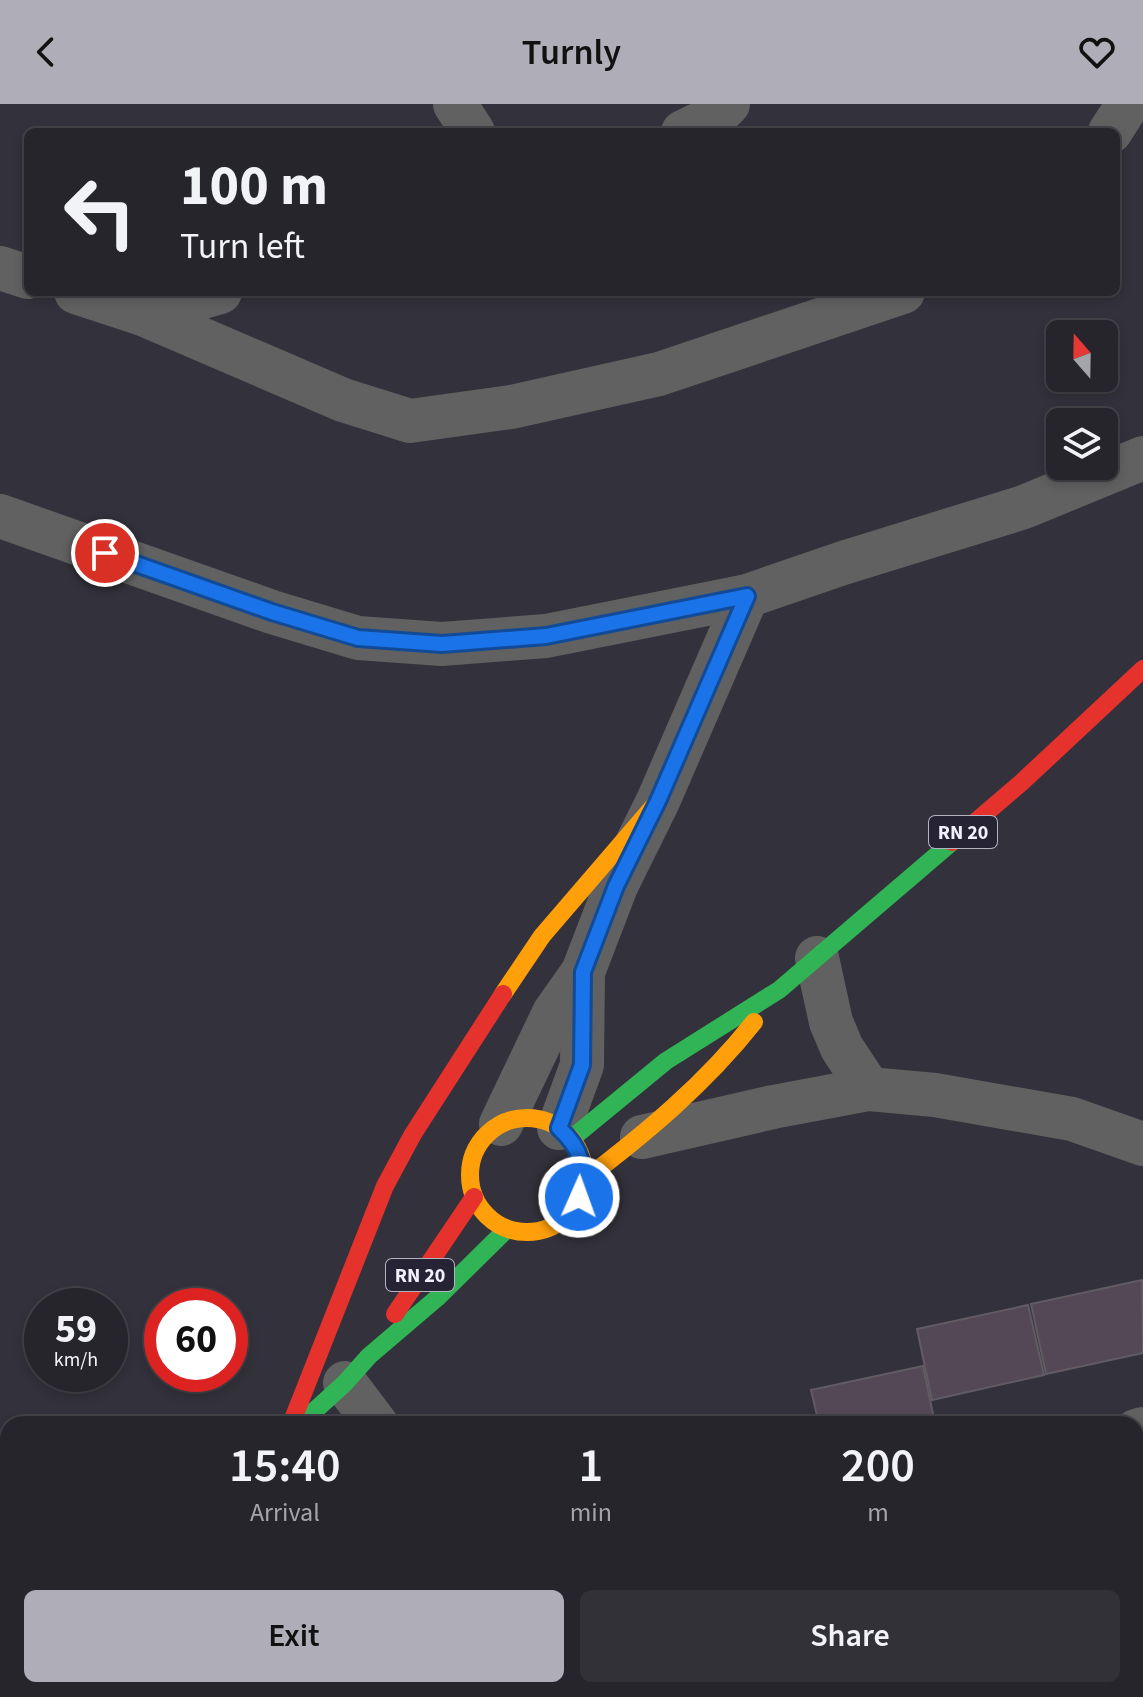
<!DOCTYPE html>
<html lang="en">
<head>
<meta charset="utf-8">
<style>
  :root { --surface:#26252c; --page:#323138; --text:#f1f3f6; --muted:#a4a5a9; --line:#424248; --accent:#aeadb8 }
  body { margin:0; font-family:"Source Sans 3",sans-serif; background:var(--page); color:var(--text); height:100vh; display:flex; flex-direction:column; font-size:30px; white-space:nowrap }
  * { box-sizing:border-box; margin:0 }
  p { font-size:26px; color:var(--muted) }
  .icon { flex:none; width:44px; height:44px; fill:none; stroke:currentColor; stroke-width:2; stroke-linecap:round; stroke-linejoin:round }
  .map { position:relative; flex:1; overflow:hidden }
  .drawer { position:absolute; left:0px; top:1312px; width:1144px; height:282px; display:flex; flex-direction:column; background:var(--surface); border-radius:24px 24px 0 0; box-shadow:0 4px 12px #0003,0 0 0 2px var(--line) }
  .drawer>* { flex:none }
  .hud { position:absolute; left:24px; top:24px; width:1096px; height:168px; border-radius:12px; box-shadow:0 4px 12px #0003,0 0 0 2px var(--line); background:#26252c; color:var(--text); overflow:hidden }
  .needle { width:52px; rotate:340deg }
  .tools { position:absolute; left:1046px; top:216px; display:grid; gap:16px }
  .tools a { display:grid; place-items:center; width:72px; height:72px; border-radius:12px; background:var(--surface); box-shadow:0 4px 12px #0003,0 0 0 2px var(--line); font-size:40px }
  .speed { position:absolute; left:24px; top:1184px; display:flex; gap:16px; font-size:40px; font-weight:700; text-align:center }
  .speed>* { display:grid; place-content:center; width:104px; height:104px; border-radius:50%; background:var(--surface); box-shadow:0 4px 12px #0003,0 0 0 2px var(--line); line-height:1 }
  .speed small { font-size:20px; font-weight:400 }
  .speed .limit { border:12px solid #d22; background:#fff; color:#111 }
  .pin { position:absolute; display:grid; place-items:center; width:68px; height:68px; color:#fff; margin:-34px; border:4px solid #fff; border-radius:50%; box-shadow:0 2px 8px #0007 }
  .me { position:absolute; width:88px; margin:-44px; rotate:2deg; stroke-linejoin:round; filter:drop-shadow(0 0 6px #0008) }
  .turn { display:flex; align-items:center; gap:28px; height:168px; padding:0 24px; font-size:36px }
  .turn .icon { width:104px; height:104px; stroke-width:2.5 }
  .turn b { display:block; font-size:56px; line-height:68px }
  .eta { display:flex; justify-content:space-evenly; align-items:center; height:136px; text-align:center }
  .eta b { font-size:48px; font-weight:600; line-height:56px }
  .primary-button { display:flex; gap:16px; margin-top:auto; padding:16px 24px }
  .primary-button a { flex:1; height:92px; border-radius:12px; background:var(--accent); color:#111; font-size:32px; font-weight:600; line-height:92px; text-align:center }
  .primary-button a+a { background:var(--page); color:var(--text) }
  header { display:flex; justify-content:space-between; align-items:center; height:104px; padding:0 24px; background:var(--accent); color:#111; font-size:36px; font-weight:600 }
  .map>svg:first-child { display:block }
  .building { fill:#554856; stroke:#615b63; stroke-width:2 }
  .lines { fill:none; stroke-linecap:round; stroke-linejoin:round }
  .street { stroke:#606160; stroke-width:44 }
  .fast { stroke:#30b455; stroke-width:18 }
  .slow { stroke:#ff9f0a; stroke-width:18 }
  .jam { stroke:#e5322d; stroke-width:18 }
  .route-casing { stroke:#114b97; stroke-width:20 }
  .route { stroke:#1a73e8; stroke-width:14 }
  .labels { text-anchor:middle; stroke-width:8; stroke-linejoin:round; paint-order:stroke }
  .shield { fill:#262434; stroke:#b4b3c0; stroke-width:2 }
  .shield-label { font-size:20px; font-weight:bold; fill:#f1f0fc }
</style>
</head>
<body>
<header><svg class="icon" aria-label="back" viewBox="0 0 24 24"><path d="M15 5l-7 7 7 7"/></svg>Turnly<svg class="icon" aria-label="heart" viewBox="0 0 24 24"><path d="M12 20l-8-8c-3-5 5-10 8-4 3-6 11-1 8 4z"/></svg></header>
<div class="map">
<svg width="1143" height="1593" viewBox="0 0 1143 1593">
  <rect width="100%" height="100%" fill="#33313b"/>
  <g class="building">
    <path d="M1142,1176l1,73 -97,21 -15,-70z"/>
    <path d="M1028,1201l16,70 -112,25 -15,-71z"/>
    <path d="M923,1262l12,58h-116l-8,-34z"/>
    <path d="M841,1586h67l1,7h-67z"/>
  </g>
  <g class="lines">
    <g class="street">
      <path d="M455,0l18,28"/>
      <path d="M683,28l33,-16 12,-12"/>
      <path d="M1110,28l18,-28"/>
      <path d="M0,164l28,9"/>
      <path d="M76,188l67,22 200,86 67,21 101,-14 148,-33 244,-82"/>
      <path d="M143,210l77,-22"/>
      <path d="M0,412l272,96 86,26 84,6 104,-8 201,-40 96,-33 181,-56 119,-49"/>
      <path d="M817,854l14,64 11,26 27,41"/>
      <path d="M501,1020l53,-111 29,-41 33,-86 42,-85 89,-205"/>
      <path d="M559,1024l23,-63 1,-93"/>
      <path d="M642,1033l131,-30 96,-18 66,6 137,24 71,25"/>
      <path d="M345,1279l31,41"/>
      <path d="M1136,1327l7,-2"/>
      <path d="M501,1586l2,7"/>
      <path d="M776,1586v7"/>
      <path d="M959,1586l1,7"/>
      <path d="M1120,1586l1,7"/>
      <path d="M289,1593l2,-7"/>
    </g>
    <g class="fast">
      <path d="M571,1035l95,-78 113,-71 173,-148"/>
      <path d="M300,1320l45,-41 24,-27 68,-58 70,-69"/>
    </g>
    <g class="slow">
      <path d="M503,890l39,-58 116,-135"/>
      <circle cx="527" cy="1071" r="57"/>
      <path d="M583,1077c63,-48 122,-97 171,-159"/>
    </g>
    <g class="jam">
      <path d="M952,738l70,-60 121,-113"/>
      <path d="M395,1210l79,-117"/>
      <path d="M291,1320l94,-238 28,-52 90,-140"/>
      <path d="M54,1593l5,-7"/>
    </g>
  </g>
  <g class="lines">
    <defs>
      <path id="route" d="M105,449l167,59 86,26 84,6 104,-8 201,-40 -89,205 -42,85 -33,86 -1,93 -23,63c22,20 28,40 20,69"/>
    </defs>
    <use href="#route" class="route-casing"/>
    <use href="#route" class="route"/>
  </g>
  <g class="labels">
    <g class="shield">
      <rect x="929" y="712" width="68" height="32" rx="6"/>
      <rect x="386" y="1155" width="68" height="32" rx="6"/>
    </g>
    <g class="shield-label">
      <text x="963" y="735">RN 20</text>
      <text x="420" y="1178">RN 20</text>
    </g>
  </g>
</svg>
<div class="tools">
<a><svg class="needle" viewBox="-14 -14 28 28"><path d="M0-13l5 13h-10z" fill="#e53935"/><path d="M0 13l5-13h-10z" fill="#a4a5a9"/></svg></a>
<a><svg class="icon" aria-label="layers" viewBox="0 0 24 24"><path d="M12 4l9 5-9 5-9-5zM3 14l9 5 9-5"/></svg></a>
</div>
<div class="speed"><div>59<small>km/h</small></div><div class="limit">60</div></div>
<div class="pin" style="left:105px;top:449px;background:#d93025"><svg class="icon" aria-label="arrive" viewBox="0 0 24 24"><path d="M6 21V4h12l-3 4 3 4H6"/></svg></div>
<svg class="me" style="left:579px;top:1093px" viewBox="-20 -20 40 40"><circle r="17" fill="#1a73e8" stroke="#fff" stroke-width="3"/><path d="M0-11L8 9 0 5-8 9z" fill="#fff"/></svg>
<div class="hud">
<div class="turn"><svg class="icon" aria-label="left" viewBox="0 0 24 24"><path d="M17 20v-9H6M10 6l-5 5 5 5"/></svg><div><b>100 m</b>Turn left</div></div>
</div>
<section class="drawer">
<div class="eta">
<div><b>15:40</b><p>Arrival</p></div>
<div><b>1</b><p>min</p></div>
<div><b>200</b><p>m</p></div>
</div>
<div class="primary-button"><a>Exit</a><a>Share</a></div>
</section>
</div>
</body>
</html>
